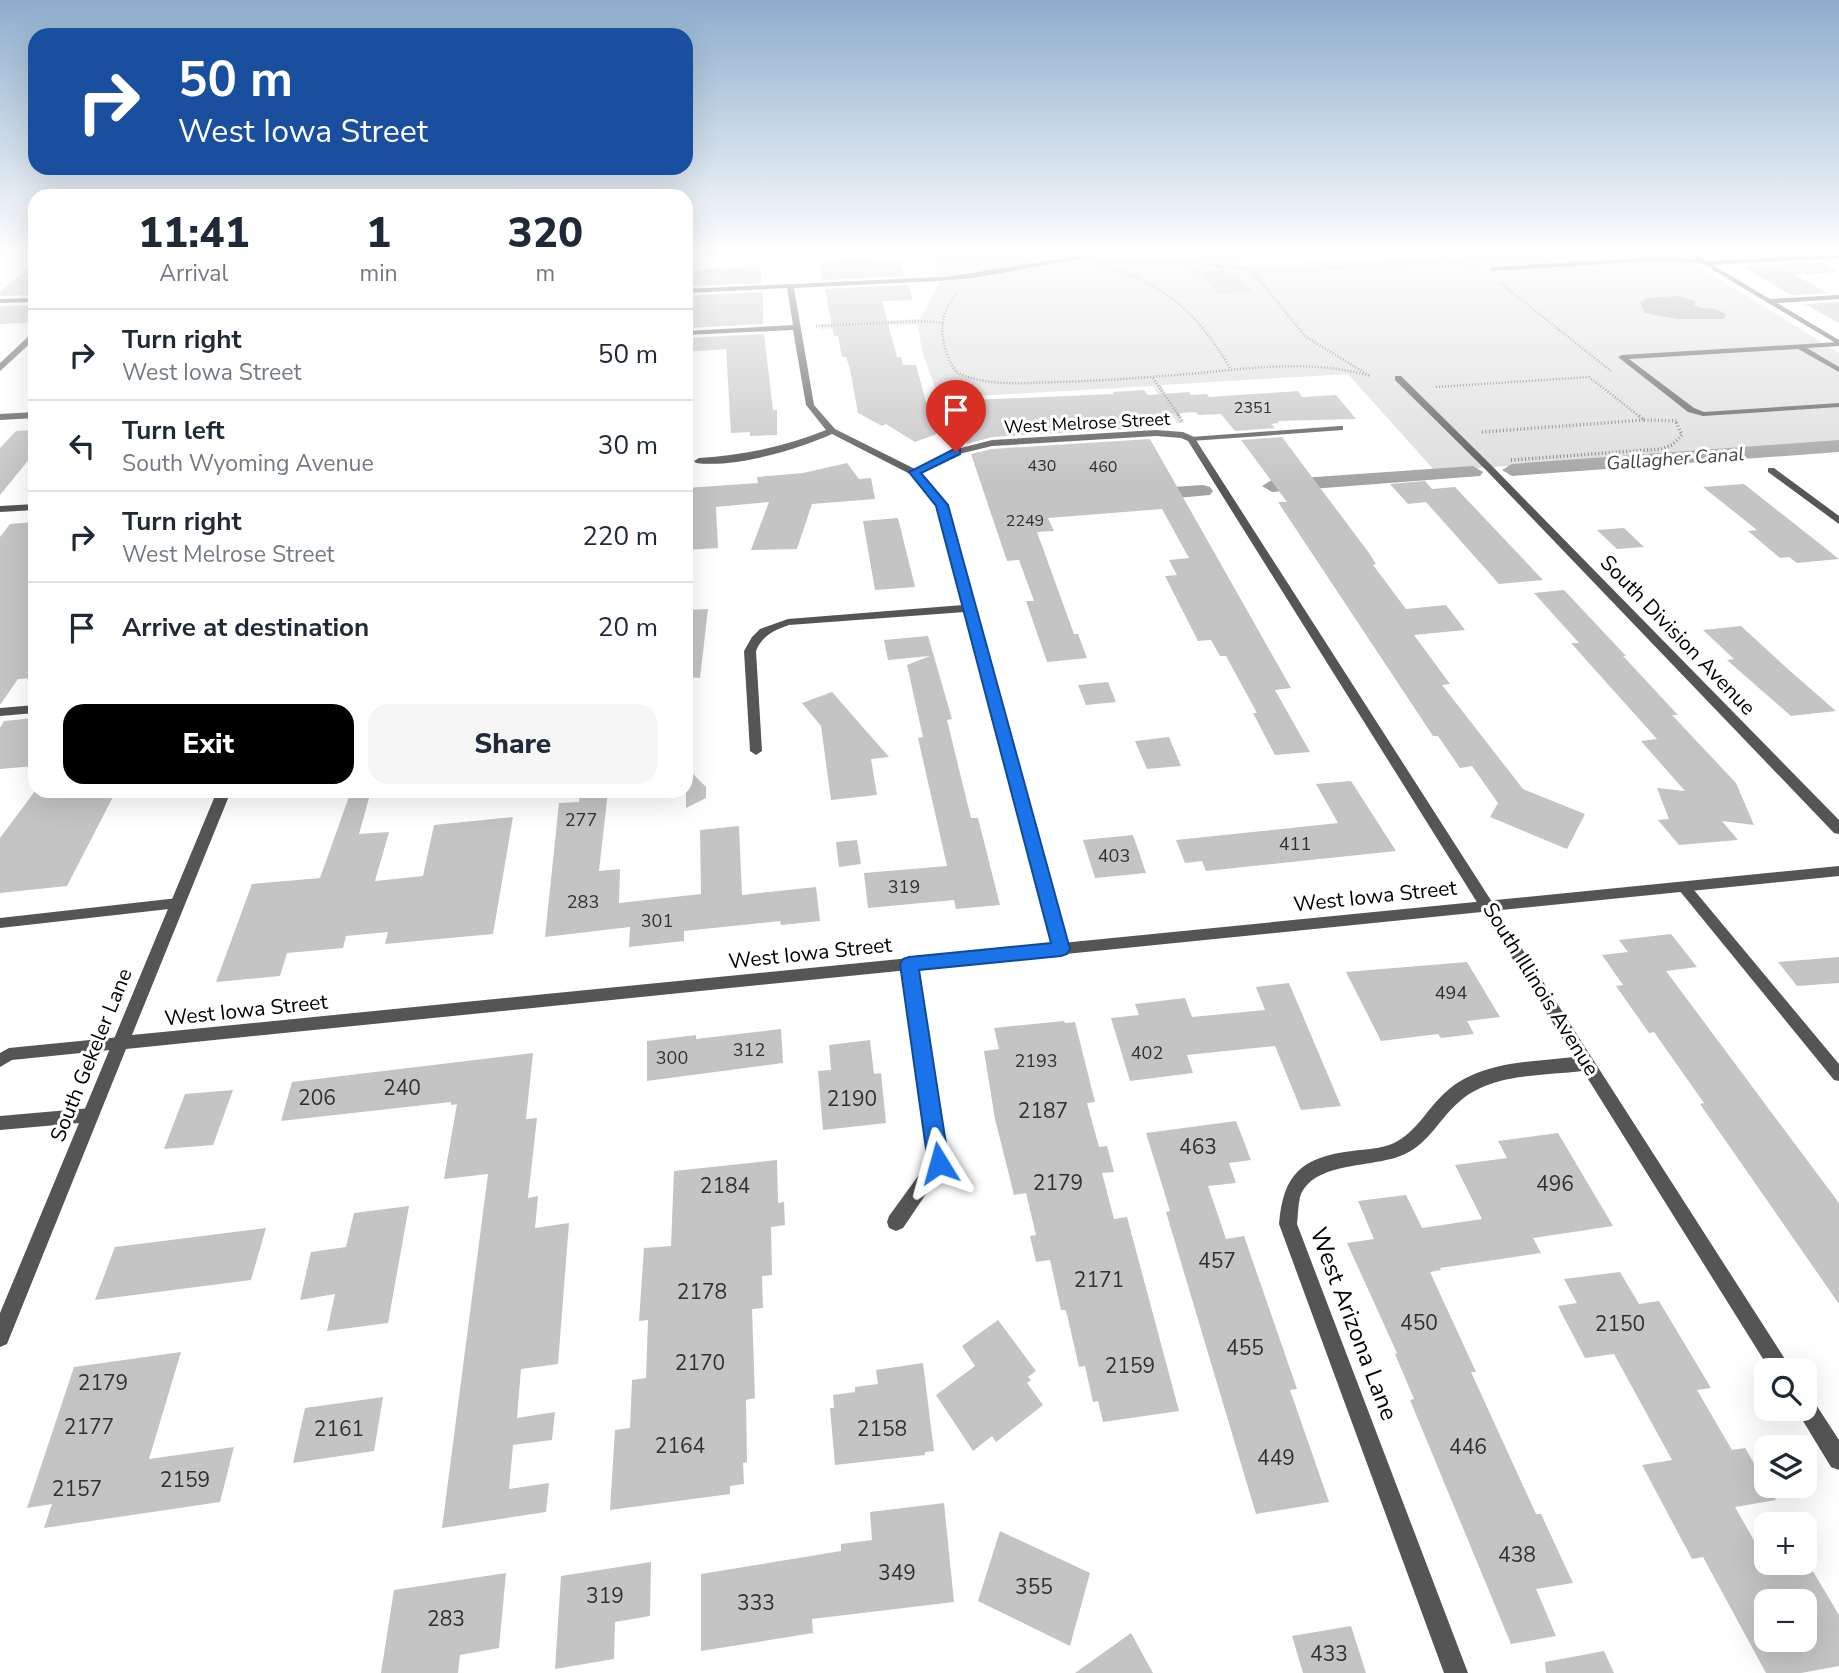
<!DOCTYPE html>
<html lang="en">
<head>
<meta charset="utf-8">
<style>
  :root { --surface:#fff; --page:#f6f6f7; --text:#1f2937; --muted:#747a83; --line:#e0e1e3; --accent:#000 }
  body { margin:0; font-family:"Nunito Sans",sans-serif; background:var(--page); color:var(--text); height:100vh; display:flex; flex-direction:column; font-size:26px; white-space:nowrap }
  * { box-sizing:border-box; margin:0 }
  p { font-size:23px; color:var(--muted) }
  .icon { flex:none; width:38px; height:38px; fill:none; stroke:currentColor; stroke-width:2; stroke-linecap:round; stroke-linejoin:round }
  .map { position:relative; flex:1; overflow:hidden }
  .details { position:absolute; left:28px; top:189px; width:665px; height:609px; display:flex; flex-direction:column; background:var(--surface); border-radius:21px; box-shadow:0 7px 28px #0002 }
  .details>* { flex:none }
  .guide { position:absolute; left:28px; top:28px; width:665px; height:147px; border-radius:21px; box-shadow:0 7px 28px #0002; background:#1a4fa0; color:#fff; overflow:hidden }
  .tools { position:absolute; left:1754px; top:1358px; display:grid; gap:14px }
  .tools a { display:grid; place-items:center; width:63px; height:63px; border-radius:14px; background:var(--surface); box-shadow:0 7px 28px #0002; font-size:35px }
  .pin { position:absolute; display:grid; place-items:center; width:60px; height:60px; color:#fff; margin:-72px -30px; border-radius:50% 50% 50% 0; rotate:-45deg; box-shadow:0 0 7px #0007 }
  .pin .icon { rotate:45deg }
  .me { position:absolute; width:77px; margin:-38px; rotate:352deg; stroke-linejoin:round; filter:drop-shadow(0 0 5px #0008) }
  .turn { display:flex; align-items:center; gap:24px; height:147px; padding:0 35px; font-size:32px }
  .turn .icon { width:91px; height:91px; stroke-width:2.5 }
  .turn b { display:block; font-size:49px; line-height:60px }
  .eta { display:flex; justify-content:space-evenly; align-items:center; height:119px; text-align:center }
  .eta b { font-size:42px; font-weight:800; line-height:49px }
  .primary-button { display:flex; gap:14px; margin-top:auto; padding:14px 35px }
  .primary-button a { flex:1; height:80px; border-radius:21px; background:var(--accent); color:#fff; font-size:28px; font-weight:800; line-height:80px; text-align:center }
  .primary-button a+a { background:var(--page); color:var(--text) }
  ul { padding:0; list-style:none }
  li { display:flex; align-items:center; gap:21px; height:91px; padding:0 35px; border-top:2px solid var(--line) }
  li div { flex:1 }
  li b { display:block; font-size:26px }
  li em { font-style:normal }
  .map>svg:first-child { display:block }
  .green { fill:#dcdcdc }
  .water { fill:#a3a3a3 }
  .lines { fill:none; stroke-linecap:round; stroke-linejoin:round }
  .canal { fill:#a3a3a3; fill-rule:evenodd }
  .building { fill:#c4c4c4; fill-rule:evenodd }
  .path-far1 { stroke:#777; stroke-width:2.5; stroke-dasharray:1 2; stroke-linecap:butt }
  .path { stroke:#777; stroke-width:3.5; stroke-dasharray:1 2.5; stroke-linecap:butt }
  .service { fill:#555; fill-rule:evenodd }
  .minor { fill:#555; fill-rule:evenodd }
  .tertiary { fill:#555; fill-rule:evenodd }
  .route { fill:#1a73e8; stroke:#114b97; stroke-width:2 }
  .labels { text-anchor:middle; stroke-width:6; stroke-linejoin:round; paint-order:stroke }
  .far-number-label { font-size:16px; fill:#313131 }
  .far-street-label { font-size:18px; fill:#000; stroke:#fff }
  .number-label { font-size:18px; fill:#313131 }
  .far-water-label { font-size:19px; font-style:italic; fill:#444; stroke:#fff }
  .street-label { font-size:21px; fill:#000; stroke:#fff }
  .near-number-label { font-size:21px; fill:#313131 }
  .near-street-label { font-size:24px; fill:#000; stroke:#fff }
</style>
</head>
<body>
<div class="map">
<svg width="1839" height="1673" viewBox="0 0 1839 1673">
  <rect width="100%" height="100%" fill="#fff"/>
  <path class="green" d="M928,251h305l13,14 295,-14h133l165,102v90l-404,28 -87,-97 -187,11 23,38h-7l-24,-37 -214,12 -16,-44 -6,-30 -96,5v-5l99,-5 20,-37z"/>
  <path class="water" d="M1678,296l18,5 -2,4c10,6 23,0 32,10l-2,4h-47l-32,-6 -5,-11 6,-4z"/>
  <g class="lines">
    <g class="canal">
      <path d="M1839,440v12l-327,24 -10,-6 10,-6z"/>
      <path d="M1473,466l10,6 -3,4 -208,16 -10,-6 10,-6z"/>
      <path d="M1203,485l7,2 3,4 -3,4 -67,6 -7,-2 -3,-4 3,-4 7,-2z"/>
    </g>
  </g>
  <g class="building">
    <path d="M1715,251h84l4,2 -77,4z"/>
    <path d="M872,259l2,4 26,-2 5,15 -82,4 -4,-18z"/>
    <path d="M35,262v33l-35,1v-4z"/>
    <path d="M1819,262l20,10 -44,3 33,18 -37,2 -50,-29z"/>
    <path d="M760,265l2,18 -76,3v-15z"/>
    <path d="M1236,273l17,19 -35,2 -16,-20z"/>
    <path d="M908,285l5,15 -31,1 15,56h4l2,8h13l10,37 188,-8 -1,-2 31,-2 4,5 41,-3 2,3 16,-1 2,3 89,-6 4,6 34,-2 20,24 -78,2 1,2 -8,1 4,4 -40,3 -14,-17 -23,1 -2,-3 -60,4 7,12 -151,9 -25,7 -6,-19 -46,17 -29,-18 -4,2 -24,-13 -8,-44 -4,-12h-4l-4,-21h-4l-9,-47z"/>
    <path d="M763,292v32l-77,4v-32z"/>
    <path d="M1839,302v21l-34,-19z"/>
    <path d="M35,305v8l-9,10 -26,1v-18z"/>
    <path d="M764,334l9,76h4v25l-27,1v-4l-19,1 -5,-84 -40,3v-14z"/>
    <path d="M35,430v22l-35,43v-47l16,-17z"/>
    <path d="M1282,437l87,116 7,11 -3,1 33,44 40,-4 19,25 -51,5 36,49 -8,1 81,104 62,25 -18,35 -77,-32 8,-14 -26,-37 -12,2 -22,-32h-5l-155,-234h9l-46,-62z"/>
    <path d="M1150,439l141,249 -16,2 35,62 -35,3 -22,-42h4l-31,-57h-6l-9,-16 -13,1 -33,-65 12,-1 -8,-15 20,-2 -27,-49 -114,9 6,13 -17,1 37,102h4l9,24 -40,4 -21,-61h8l-15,-41 -12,1 -36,-107 21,-5z"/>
    <path d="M847,463l12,16 12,-1 4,21 -63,5 -15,45 -46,1 18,-48 -53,5 2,41 -32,2v-62l72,-5 -1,-6 46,-4z"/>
    <path d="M1425,481l7,8 23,-2 88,93 -44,4 -73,-82 -18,2 -18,-20z"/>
    <path d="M1744,484l95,75 -42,4 -8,-6 -9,1 -32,-27 9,-1 -54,-43z"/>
    <path d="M898,518l17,69 -40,3 -12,-69z"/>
    <path d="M35,522v156l-17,1 -18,26v-168l10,-13z"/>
    <path d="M1624,528l20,19 -27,2 -20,-19z"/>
    <path d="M1564,590l62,66h-3l55,59h-6l64,68 18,42 -32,-4 16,19 -59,5 -21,-25 11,-1 -12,-31 28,3 -44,-50 16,-2 -86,-96h8l-45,-50z"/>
    <path d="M708,609l-8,69 -14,-1v-67z"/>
    <path d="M1741,626l49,45 46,40 -45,5 -64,-56 7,-1 -31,-29z"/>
    <path d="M928,636l24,83 -5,1 24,98h7l22,87 -44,4 -2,-9 -86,8 -4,-35 83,-7 -29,-128 5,-1 -16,-72 23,-9 -42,4 -4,-20z"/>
    <path d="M1108,682l8,20 -30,3 -8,-20z"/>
    <path d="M832,692l57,65 -18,2 6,36 -46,5 -10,-74 -19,-23z"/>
    <path d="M35,718v48l-35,3v-41l4,-7z"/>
    <path d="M1169,737l12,29 -34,3 -12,-28z"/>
    <path d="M686,767l20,20v11l-20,10z"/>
    <path d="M1351,781l45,70 -190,20 -4,-10 -17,2 -9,-23 162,-17 -22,-39z"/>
    <path d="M35,791h81l-49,95 -67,7v-55z"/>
    <path d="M351,791h20l-12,43 30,-2 -14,49 48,-5 11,-51 79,-8 -20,117 -108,10 3,-12 -42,4 -3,12 -56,5 -7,23 -64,6 36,-98 68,-6z"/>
    <path d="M580,791h28l-9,80 21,-2 -1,34 82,-9 -1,-64 39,-4 3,69 74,-8 4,34 -39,4 -1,-4 -96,10v10l-55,6 1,-20 -85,10 14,-134 20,-1z"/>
    <path d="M1133,835l13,38 -51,5 -12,-38z"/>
    <path d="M857,840l4,24 -22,3 -3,-25z"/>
    <path d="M1671,934l26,33 -31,4 173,232v101l-139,-200 4,-1 -50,-71 -5,1 -33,-47 7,-1 -21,-30 26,-3 -9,-12z"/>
    <path d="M1839,957v26l-42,3 -19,-24z"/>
    <path d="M1467,962l33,55 -33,4 7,13 -33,4 -3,-4 -57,7 -35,-69z"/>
    <path d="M1289,983l52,123 -40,4 -26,-64 -88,9 6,18 -63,8 -19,-63 28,-3 -4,-11 50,-6 7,19 73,-7 -9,-23z"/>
    <path d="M1064,1021l1,2 10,-1 20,80 -8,1 12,44 8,-1 7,26 -12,1 12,46 13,-2 52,194 -76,11 -5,-21 -5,1 -8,-36 -6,1 -13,-57h-5l-11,-50 -14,2 -6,-26 6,-1 -10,-42 -12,2 -19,-76 -11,-68 15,-2 -5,-21z"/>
    <path d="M781,1029l2,34 -136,18v-40l49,-6v4z"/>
    <path d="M870,1040l4,34 7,-1 5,50 -63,7 -5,-59 13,-1 -2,-25z"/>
    <path d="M533,1053l-7,66 11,-1 -9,80 10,-2 -3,32 34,-5 -11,141 -37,5 -4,49 38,-6 -3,28 -39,5 -4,44 40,-6 -3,29 -104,16 46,-354 -44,5 13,-75 -6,1v-3l-170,19 11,-39z"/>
    <path d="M233,1090l-20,55 -49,4 21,-55z"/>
    <path d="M1236,1121l15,39 -22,3 7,20 -28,3 18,53 18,-3 53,153 -7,1 39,112 -73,12 -90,-302 4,-1 -24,-78z"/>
    <path d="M1558,1133l55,93 -80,12 8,15 -101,15 1,2 -11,2 46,100h-5l65,142h5l32,69 -37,6 20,47 -45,8 -101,-244 4,-1 -19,-45 2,-1 -50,-110 27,-4 -16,-38 48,-6 16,33 60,-9 -27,-54 52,-7 -9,-17z"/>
    <path d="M777,1160l1,43 6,-1 1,23 -14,2 1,48 -10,1 1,32 -11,1 3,89 -9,2 1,62 -4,1 1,21 -14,2v8l-120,16 5,-80 15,-2 2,-48 14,-2 2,-58 -9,1 5,-73 27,-2 3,-75z"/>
    <path d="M409,1206l-21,117 -61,8 8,-37 -35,6 11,-48 35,-5 8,-34z"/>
    <path d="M266,1228l-15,52 -156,20 20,-53z"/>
    <path d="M1620,1272l19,32 20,-3 52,87 -14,2 35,60 13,-2 31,52 -41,7 33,58 40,-2 31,52v51l-38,7h-35l-63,-116 -11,2 -50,-94 30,-5 -58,-106 -29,4 -27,-52 19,-3 -13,-24zM1766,1601h38v39h-38z"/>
    <path d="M998,1320l38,51 -8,6 3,3 -4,3 16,22 -47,37 -4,-6 -19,15 -37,-56 39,-29 -13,-20z"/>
    <path d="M181,1352l-32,107 85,-12 -14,55 -176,26 8,-24 -25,4 47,-141z"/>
    <path d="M923,1363l11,88 -9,1v3l-90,10 -5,-57h4l-1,-13 22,-3v-5l23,-3 -2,-14z"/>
    <path d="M383,1397l-9,54 -81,12 12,-55z"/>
    <path d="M944,1503l10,99 -142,17 1,14 -112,18v-77l140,-23v-7l31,-4 -2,-28z"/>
    <path d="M1000,1531l90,42 -20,73 -92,-45z"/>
    <path d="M651,1562l-1,54 -35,6 -1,37 -59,10 6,-93z"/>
    <path d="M506,1573l-7,75 -39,7 -2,18h-77l13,-83z"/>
    <path d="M1351,1626l15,47h-63l-11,-37z"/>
    <path d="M1131,1633l22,40h-78z"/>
    <path d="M1604,1651l10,22h-68l-1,-11z"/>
  </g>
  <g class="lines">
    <g class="path-far1">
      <path d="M1100,263h92l58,6"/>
      <path d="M1187,264l10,9 27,-1 -16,-17 8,-4"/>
      <path d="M1102,265c64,20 94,46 128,103"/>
      <path d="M1500,283l111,88"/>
      <path d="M958,293c-23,21 -18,55 -2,79 32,15 65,11 100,10 48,-1 96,-5 144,-9 57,-6 115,-13 170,3l-64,-39 -56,-68h67l131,-8 31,6"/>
      <path d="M816,326l104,-5 24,2"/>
      <path d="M1153,378l26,38"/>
      <path d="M1436,387l153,-10 50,39"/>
    </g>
    <g class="path">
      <path d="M1178,414l4,7"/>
      <path d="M1644,420l34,1"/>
      <path d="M1482,432l162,-12 -7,-6"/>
      <path d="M1511,460l150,-11 11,-4 10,-10 -6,-13"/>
    </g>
    <g class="service">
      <path d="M1089,254l2,3 -118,21 -36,3 -3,-2z"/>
      <path d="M1656,257l45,2 3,2 -3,2 -45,-2 -164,10 -3,-2 3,-2z"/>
      <path d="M1839,342v4l-32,2 32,19v5l-41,-23 -169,10 65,49 10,4 135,-9v4l-136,9 -15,-4 -70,-55 4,-2z"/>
      <path d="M1395,376h6l91,90v4h-6l-91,-90z"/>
      <path d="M1340,426h3v4l-152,11 -4,-2 4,-2z"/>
      <path d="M35,705v8l-35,3v-8z"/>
      <path d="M1684,882l5,2 150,180v17l-5,-1 -155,-190 -1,-3 1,-3z"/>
      <path d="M178,898l5,2 1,3 -1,3 -5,2 -178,20v-10z"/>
      <path d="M120,1037l5,2 2,4 -2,4 -5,2 -108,11 -12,7v-14l9,-5z"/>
      <path d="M91,1108l5,2 3,5 -3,5 -5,2 -91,8v-14z"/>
    </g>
    <g class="minor">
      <path d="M1681,251h9l16,10 133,-7v4l-126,7 57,34 69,-4v4l-62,4 62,37v5z"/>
      <path d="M940,277l1,2 -4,2 -143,7 20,117 21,24 80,40 38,-19 39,-10 164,-10 27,2 11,5 598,933h-22l-187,-299c-41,5 -92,2 -124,31 -19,16 -30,41 -54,52 -31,15 -92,6 -105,43 -2,9 -2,18 -3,27l171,449h-24l-165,-449c4,-50 23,-67 73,-73 14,-2 29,-2 42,-8 23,-11 34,-36 53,-52 34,-30 85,-29 127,-34l-386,-616 -7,-3 -25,-2 -164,10 -33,8 -38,20 26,31 122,444 -3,4 -5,2 -5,-2 -3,-4 -88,-337 -176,13c-15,5 -27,11 -33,26l6,100 -6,4 -6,-4 -6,-100 8,-14 8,-8 28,-10 175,-14 -26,-99 -25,-31 -80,-41c-36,16 -97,34 -136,29l-2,-2 5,-3c44,-3 86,-11 127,-28l-20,-25 -13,-75 -107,5v-4l107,-6 -6,-37 -101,5v-4z"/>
      <path d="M35,298v4l-35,1v-4z"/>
      <path d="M32,333h3v6l-35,32v-8z"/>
      <path d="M35,412v6l-35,2v-6z"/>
      <path d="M1486,466h6l347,354v14l-5,-1 -348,-363z"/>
      <path d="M1768,468h6l65,48v8l-71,-52z"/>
      <path d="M35,504v6l-35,2v-6z"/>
      <path d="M909,958l5,2 3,4 30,199 -44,65 -7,3 -7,-3 -2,-6 2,-6 40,-55 -28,-197 3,-4z"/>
      <path d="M1804,1394l7,3 28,43v30l-8,-3 -34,-56 -1,-2h8z"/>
    </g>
    <path class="tertiary" d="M217,791h14l-99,244 1707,-169v10l-1713,173 -119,295 -7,3v-34z"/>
  </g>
  <linearGradient id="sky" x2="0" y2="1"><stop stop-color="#8cadcc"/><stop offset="0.52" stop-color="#fff"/><stop offset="1" stop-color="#fff" stop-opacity="0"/></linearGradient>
  <rect width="1839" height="485" fill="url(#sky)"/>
  <path class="route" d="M956,448l4,1v5l-39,19 27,32 122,444 -3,5 -6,2 -142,14 30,193 -3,7 -7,3 -8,-3 -3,-7 -28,-199 3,-5 6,-2 142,-14 -115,-437 -27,-34z"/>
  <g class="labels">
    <g class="far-number-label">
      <text x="1253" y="413">2351</text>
      <text x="1042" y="471">430</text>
      <text x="1103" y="472">460</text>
      <text x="1025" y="526">2249</text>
    </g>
    <g class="far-street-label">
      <text transform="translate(1087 423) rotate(-3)" y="6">West Melrose Street</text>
    </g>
    <g class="number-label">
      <text x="581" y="826">277</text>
      <text x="1295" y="850">411</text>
      <text x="1114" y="862">403</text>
      <text x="904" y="893">319</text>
      <text x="583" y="908">283</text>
      <text x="657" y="927">301</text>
      <text x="1451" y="999">494</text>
      <text x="749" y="1056">312</text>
      <text x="1147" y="1059">402</text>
      <text x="672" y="1064">300</text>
      <text x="1036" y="1067">2193</text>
    </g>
    <g class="far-water-label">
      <text transform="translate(1675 458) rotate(-4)" y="7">Gallagher Canal</text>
    </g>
    <g class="street-label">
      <text transform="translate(1678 635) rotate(46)" y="7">South Division Avenue</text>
      <text transform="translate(1375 896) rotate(-6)" y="7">West Iowa Street</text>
      <text transform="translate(810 953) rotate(-6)" y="7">West Iowa Street</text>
      <text transform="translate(1541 989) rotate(58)" y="7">South Illinois Avenue</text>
      <text transform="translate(246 1010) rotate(-6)" y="7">West Iowa Street</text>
      <text transform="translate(91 1055) rotate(-68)" y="7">South Gekeler Lane</text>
    </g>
    <g class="near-number-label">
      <text x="402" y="1095">240</text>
      <text x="317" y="1105">206</text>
      <text x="852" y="1106">2190</text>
      <text x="1043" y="1118">2187</text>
      <text x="1198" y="1154">463</text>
      <text x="1058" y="1190">2179</text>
      <text x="1555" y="1191">496</text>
      <text x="725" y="1193">2184</text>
      <text x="1217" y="1268">457</text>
      <text x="1099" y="1287">2171</text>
      <text x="702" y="1299">2178</text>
      <text x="1419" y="1330">450</text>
      <text x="1620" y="1331">2150</text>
      <text x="1245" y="1355">455</text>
      <text x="700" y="1370">2170</text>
      <text x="1130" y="1373">2159</text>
      <text x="103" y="1390">2179</text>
      <text x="89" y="1434">2177</text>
      <text x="339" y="1436">2161</text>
      <text x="882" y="1436">2158</text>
      <text x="680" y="1453">2164</text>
      <text x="1468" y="1454">446</text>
      <text x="1276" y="1465">449</text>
      <text x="185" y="1487">2159</text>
      <text x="77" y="1496">2157</text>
      <text x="1517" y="1562">438</text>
      <text x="897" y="1580">349</text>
      <text x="1034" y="1594">355</text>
      <text x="605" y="1603">319</text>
      <text x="756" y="1610">333</text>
      <text x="446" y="1626">283</text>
      <text x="1329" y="1661">433</text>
    </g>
    <g class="near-street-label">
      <text transform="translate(1354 1324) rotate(69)" y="8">West Arizona Lane</text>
    </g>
  </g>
</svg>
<div class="tools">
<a><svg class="icon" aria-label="search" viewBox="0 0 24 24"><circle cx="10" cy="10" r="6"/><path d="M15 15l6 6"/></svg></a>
<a><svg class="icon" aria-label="layers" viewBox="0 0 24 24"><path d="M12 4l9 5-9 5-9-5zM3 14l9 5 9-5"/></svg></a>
<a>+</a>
<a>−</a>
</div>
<div class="pin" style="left:956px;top:452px;background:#d93025"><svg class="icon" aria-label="arrive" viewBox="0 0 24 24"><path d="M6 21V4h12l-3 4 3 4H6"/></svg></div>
<svg class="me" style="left:939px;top:1163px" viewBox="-20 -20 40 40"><path d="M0-17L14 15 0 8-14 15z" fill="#1a73e8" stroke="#fff" stroke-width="4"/></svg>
<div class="guide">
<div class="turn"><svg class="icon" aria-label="right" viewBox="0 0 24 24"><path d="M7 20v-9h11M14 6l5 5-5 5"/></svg><div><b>50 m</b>West Iowa Street</div></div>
</div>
<section class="details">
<div class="eta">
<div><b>11:41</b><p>Arrival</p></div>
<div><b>1</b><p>min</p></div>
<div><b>320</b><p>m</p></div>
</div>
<ul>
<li><svg class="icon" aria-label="right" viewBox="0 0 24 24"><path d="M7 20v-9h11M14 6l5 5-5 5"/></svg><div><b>Turn right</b><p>West Iowa Street</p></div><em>50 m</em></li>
<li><svg class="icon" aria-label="left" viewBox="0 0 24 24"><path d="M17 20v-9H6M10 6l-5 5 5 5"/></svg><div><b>Turn left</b><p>South Wyoming Avenue</p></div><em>30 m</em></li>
<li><svg class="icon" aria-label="right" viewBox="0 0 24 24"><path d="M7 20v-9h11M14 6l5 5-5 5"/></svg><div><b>Turn right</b><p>West Melrose Street</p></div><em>220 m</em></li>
<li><svg class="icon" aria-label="arrive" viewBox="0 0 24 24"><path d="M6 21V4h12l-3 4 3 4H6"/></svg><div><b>Arrive at destination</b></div><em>20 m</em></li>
</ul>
<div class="primary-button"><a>Exit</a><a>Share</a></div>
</section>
</div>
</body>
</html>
